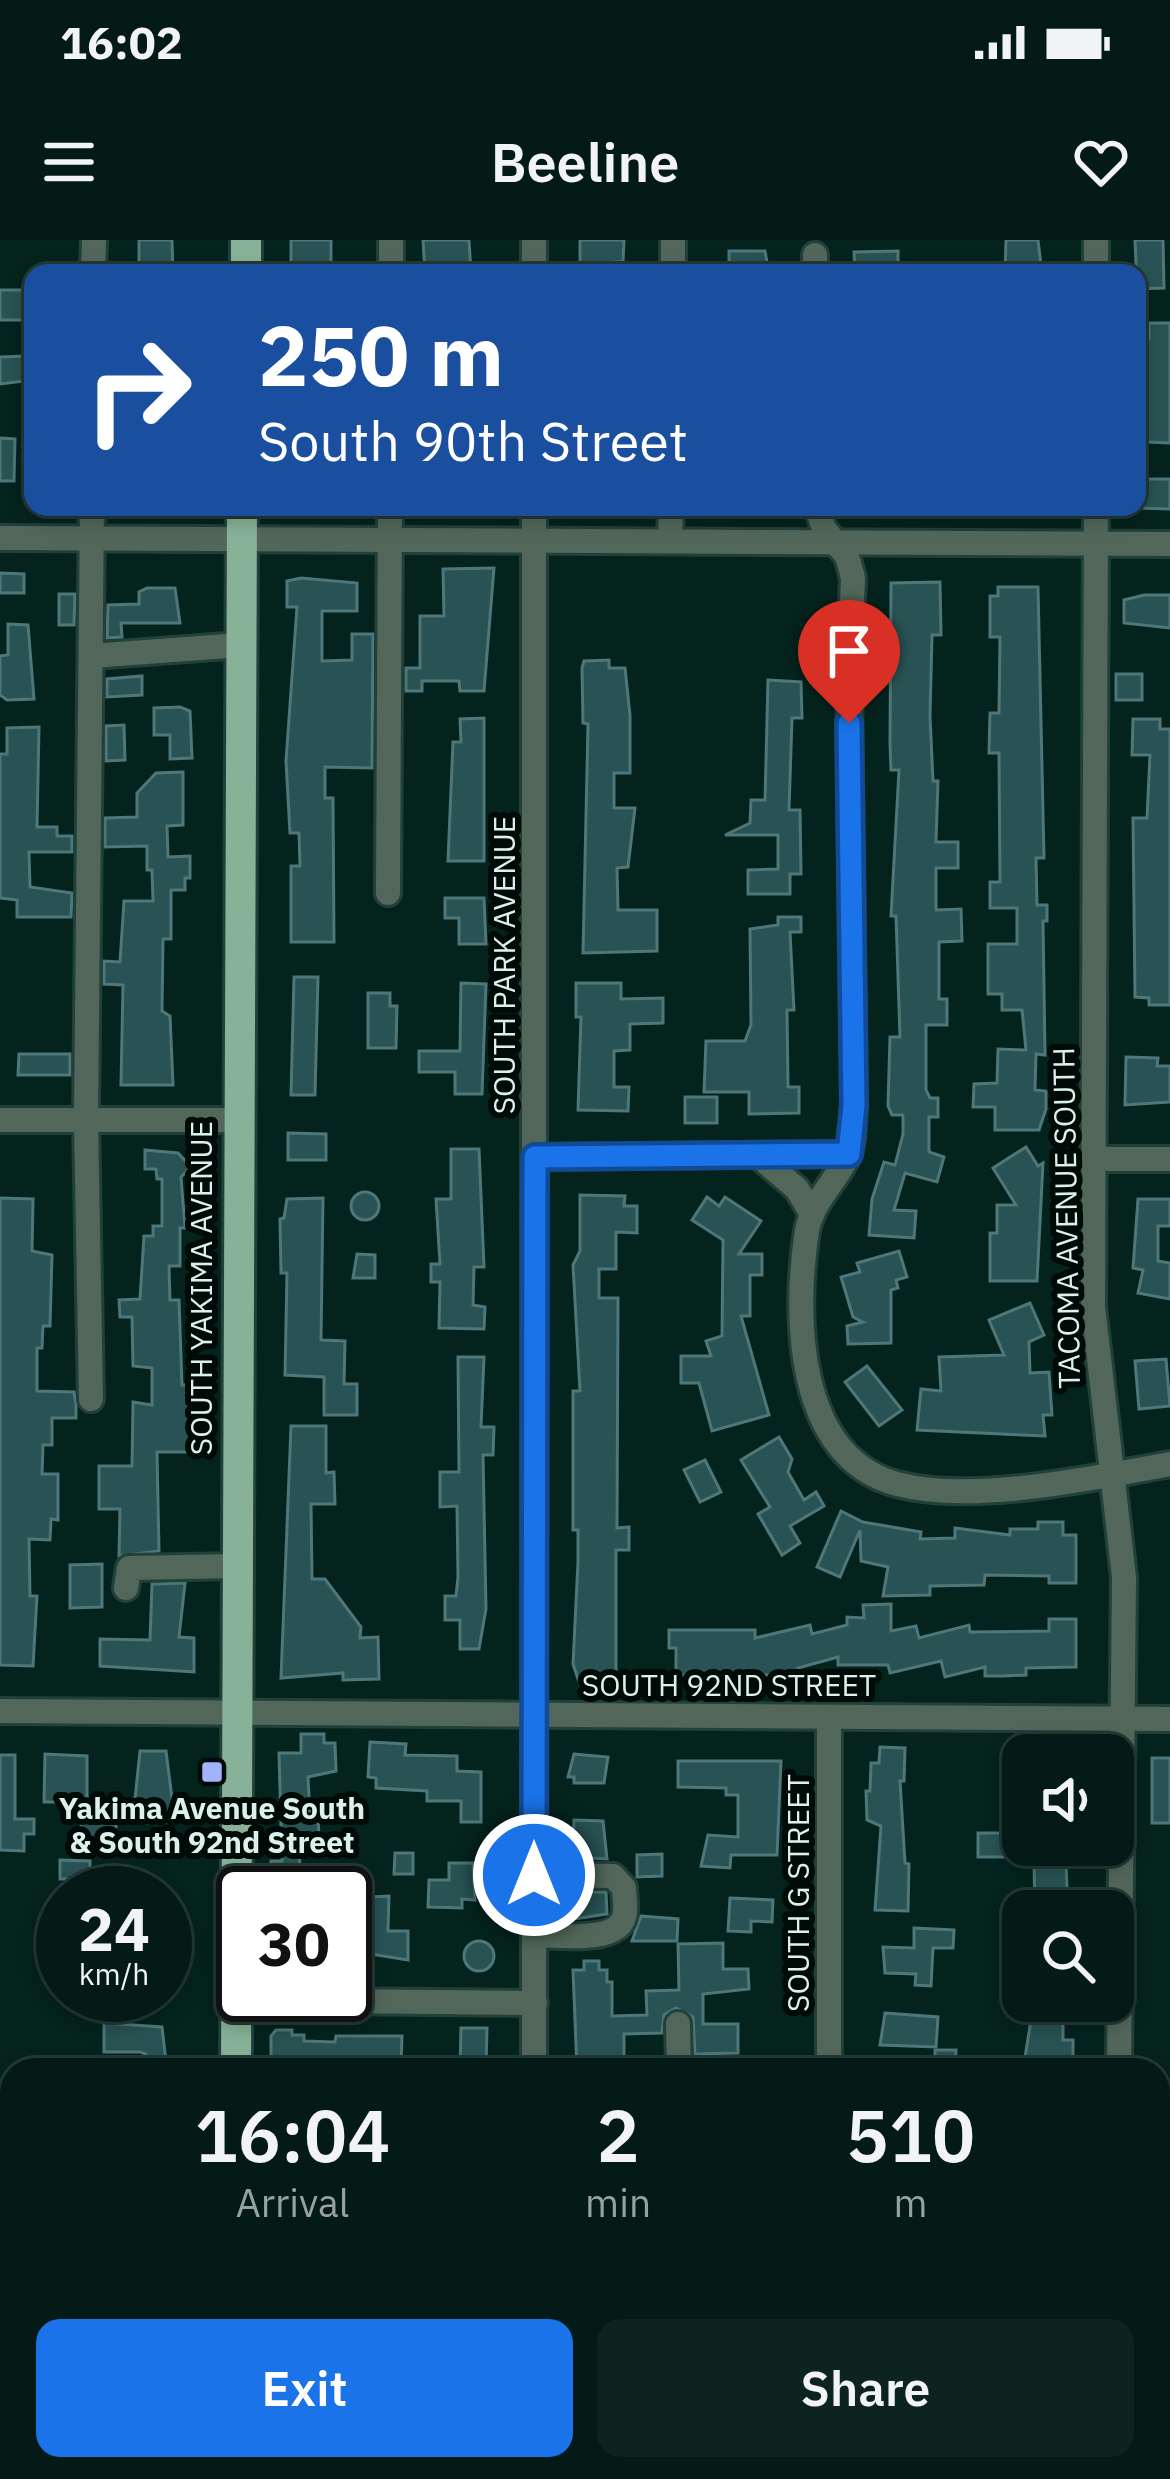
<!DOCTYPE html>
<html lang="en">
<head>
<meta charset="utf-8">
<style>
  :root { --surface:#031a16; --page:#0d231f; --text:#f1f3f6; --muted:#97a1a1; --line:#243835; --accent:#1a73e8 }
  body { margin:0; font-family:"IBM Plex Sans",sans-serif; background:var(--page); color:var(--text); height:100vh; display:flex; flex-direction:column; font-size:45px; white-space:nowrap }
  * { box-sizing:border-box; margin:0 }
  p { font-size:39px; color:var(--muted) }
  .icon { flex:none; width:66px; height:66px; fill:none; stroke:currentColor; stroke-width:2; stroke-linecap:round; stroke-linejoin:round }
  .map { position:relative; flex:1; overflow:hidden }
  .details { position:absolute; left:0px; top:1818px; width:1170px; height:423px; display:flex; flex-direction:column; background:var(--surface); border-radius:36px 36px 0 0; box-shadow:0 6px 18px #0003,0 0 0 3px var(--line) }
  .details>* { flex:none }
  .guide { position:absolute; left:24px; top:24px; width:1122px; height:252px; border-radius:24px; box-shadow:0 6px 18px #0003,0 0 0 3px var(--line); background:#1a4fa0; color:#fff; overflow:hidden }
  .buttons { position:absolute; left:1002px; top:1494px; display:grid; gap:24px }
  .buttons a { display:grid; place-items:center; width:132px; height:132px; border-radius:24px; background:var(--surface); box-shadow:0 6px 18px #0003,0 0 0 3px var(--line); font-size:60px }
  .speed { position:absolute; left:36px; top:1626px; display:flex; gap:24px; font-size:60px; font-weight:700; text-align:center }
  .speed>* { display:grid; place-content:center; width:156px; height:156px; border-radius:50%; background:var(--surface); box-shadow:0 6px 18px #0003,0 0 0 3px var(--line); line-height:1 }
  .speed small { font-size:30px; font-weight:400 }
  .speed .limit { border:6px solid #111; border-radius:18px; background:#fff; color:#111 }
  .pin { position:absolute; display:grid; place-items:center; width:102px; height:102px; color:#fff; margin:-123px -51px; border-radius:50% 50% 50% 0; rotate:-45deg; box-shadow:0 0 12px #0007 }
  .pin .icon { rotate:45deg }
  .me { position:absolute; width:132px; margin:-66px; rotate:0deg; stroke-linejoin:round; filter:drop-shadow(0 0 9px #0008) }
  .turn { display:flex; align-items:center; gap:42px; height:252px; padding:0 36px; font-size:54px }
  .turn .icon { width:156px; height:156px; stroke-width:2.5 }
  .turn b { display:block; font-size:84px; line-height:102px }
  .eta { display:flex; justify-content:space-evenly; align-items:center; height:204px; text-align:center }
  .eta b { font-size:72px; font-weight:600; line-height:84px }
  .primary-button { display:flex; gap:24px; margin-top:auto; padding:24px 36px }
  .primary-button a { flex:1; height:138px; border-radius:24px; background:var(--accent); color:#fff; font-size:48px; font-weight:600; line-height:138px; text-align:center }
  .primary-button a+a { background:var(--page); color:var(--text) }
  .status { display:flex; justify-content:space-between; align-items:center; height:84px; padding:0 60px; background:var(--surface); direction:ltr }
  .status svg { height:33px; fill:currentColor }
  header { display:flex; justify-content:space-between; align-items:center; height:156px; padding:0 36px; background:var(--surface); font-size:54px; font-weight:600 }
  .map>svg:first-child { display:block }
  .building { fill:#285253; stroke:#4d7778; stroke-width:3 }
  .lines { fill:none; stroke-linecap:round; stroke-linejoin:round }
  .minor-casing { stroke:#22403a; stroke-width:30 }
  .major-casing { stroke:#22403a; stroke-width:36 }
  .minor { stroke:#52675a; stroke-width:24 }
  .major { stroke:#87b297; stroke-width:30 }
  .route-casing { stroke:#114b97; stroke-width:30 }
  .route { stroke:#1a73e8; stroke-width:21 }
  .poi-dot { fill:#a3b2fd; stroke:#000a07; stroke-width:4.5 }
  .labels { text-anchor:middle; stroke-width:12; stroke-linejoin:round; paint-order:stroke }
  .street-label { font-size:30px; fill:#dcf1eb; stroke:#000a07 }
  .poi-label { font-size:30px; font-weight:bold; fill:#dcf1eb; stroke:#000a07 }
</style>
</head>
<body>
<div class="status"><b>16:02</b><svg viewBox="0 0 49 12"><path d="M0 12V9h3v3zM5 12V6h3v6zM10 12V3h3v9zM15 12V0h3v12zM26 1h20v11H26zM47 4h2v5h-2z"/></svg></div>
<header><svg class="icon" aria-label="menu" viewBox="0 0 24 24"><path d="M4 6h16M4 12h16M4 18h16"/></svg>Beeline<svg class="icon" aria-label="heart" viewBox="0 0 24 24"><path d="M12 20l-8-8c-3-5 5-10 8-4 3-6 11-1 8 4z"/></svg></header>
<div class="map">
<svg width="1170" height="2239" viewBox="0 0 1170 2239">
  <rect width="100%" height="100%" fill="#04231d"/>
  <g class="building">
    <path d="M139,0h33l1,33h-34z"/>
    <rect x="291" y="0" width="40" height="33"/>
    <path d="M423,0h46l2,33h-46z"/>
    <path d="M580,0h44l-1,22h-7v11h-36z"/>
    <path d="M1006,0h32l4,33h-37z"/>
    <path d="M1135,0h28l1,48 -27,1z"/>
    <path d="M729,11h36l4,22h-40z"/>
    <path d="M898,11v22h-43l-1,-21z"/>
    <path d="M0,50h31l2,30h-33z"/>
    <path d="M1149,83h21v120l-24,-1v-66h-7v-21l2,-16h8z"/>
    <path d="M26,116l7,5v19l-33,4v-27z"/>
    <path d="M0,198l15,1 -1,42h-14z"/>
    <path d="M1137,239h33v30l-33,-1z"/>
    <path d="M494,328l-10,123h-24l-1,-10h-37v10h-16v-23h14v-52h24l-1,-47z"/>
    <path d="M0,333l24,1v19h-24z"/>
    <path d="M301,338l56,5v28h-35v50l30,-1v-26h21l-1,134 -47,-1v31h8l1,144h-43v-76h9l-1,-33h-9l-4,-72 11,-154h-10v-26z"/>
    <path d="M940,342l1,53h-9l-2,81 3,65h5l-2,61h22v26h-22v42l25,-1 1,32 -23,1v57h8v26h-21v65l4,8h8v19h-9v35l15,5 -7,25 -32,-9 -11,37 22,1 -2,27 -45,-3 3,-36 12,-37 11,3 8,-31v-19h-11l-4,-9 2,-69h10l-4,-121h-5l8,-146h-8l-1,-26 1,-161z"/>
    <path d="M998,347h40l6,271h-8l1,47h10v16h-4l2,134 -9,-1 -1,36 11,1v18l-7,21h-44v-23h-22l1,-23 23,-1 1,-34 28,1 -4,-40h-20v-16h-14v-50h29v-36h-27v-26h10l-1,-129h-10l1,-40h9l1,-76h-10v-41h8z"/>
    <path d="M147,348h28l5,35h-59l1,14 -15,1 1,-33 31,-1v-12z"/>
    <path d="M59,354h16l-1,31h-15z"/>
    <path d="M1144,355h26v33l-46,-5v-23z"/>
    <path d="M8,384l20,1 6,74 -27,1 -7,-5v-39l8,-1z"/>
    <path d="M609,420v8h16l5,47v58h-16v35h21l-7,59 -11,1 1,42h39v41l-74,2 5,-229 -5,-1 -1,-55 2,-7z"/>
    <rect x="1116" y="434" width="26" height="26"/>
    <path d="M142,436v19l-35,2v-18z"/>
    <path d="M768,440l33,2 1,36h-10l-3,92h11l1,64h-11v20h-42v-24l30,-1v-34h-53l25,-12 1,-23h14z"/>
    <path d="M180,467l10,4 2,47 -22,1v-24h-16v-27z"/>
    <path d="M484,478v143h-36l5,-119h8l-1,-23z"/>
    <path d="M1133,479h27v10h10v276h-21v-7l-14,-1 -2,-179h14l3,-63h-18z"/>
    <path d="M124,485l1,35 -19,1v-35z"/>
    <path d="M39,487l-2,100h20v9h15v16h-43l1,35 42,6 -1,24h-54v-17l-17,-2v-144h7v-26z"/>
    <path d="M183,532v53l-16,1 1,31 22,-1v22h-5v12h-14v49h-8l-1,72 8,5 3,69h-52l2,-100 -19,-1v-23l16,1 4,-61h29l-1,-31h-5v-24l-42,1v-29l32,-1v-24l19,-20z"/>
    <path d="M445,658h39l2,46h-27v-26h-14z"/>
    <path d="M778,677h23v15h-11l4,78h-7l1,77h11v26l-50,1v-22h-45l2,-51h39l6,-16 -1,-96 28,-4z"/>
    <path d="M294,737h24l-3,118h-24z"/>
    <path d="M461,743l25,1 -4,110h-27v-22h-36v-21h41z"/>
    <path d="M576,743h45v16l42,-1v25l-33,1v26l-16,1v36h15l-1,24 -50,-1 3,-93h-5z"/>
    <path d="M368,753h22v13h7l-1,42h-28z"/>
    <path d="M19,814h51v21h-52z"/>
    <path d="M1126,817l32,1 -1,8h13v36l-45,3z"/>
    <rect x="685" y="857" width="32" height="26"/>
    <path d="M288,893l38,1v26h-38z"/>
    <path d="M1026,907l12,19 5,-3 -6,118h-47v-48h7v-28h19l-23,-37z"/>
    <path d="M451,909h28l5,118h-10l-1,38 12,2 -1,22 -45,-1 1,-46h-9v-18h9l-4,-65h15z"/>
    <path d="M145,910l33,3 13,14 -10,10 4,51h-5v38h-11l1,34h9l3,85h9l-2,67h-32l2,99 -40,5 1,-47h-21v-43h33l1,-64 19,3v-37l-19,-2 -1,-49h-12l-1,-17 21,-1 4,-63h9v-10h9v-47h-5l-1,-10h-11z"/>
    <circle cx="365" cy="966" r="14"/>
    <path d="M580,955l45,1 -1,10h13v27l-21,-1v37h-17v29h19l-1,230 12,-1v23h-13v134l-36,1 -7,-21 5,-102v-32h-5v-139h7l-7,-126 7,-14z"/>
    <path d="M707,957l12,9 6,-9 36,24 -22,33h23v21h-12v41h-9l28,99 -57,16 -13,-48h-18v-27h30l-5,-15 16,-5 1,-96 -31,-20z"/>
    <path d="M0,958l33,1 -1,52 20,4 -2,71h-7l-1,22h-5v43l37,1 2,13v13h-24v27h-9l-1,29h16v46l-7,-1 -1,21 -21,-1 1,57h7l-4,70 -33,-1z"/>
    <path d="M323,958l-2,142 24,1 -1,43h13v31h-33v-38l-39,-2 2,-102h-6l-1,-54 4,-1 3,-19z"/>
    <path d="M1138,959h32v27h-12v35l12,2v36l-32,-6 5,-23 -10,-2z"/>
    <path d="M899,1011l8,26 -11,3 2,8 -7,2v53l-43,1 -1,-18 16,-4 -10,-5 -12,-40 19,-5 -3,-9z"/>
    <path d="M357,1014l18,1v23h-22z"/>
    <path d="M1030,1063l14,32 -15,7 1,31 19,-1 3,43h-9l2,21 -128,-6 4,-41 20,2 -2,-34 65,-2 -15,-35z"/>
    <path d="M458,1117h26l-3,70h13l-1,28h-10l3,154 -7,40h-19v-29h-15v-24h11l2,-19 -1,-71 -17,1v-35h19z"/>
    <path d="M1166,1119l4,47 -31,3 -4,-48z"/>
    <path d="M867,1126l35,44 -23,16 -34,-44z"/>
    <path d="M291,1186h35v47l8,-1 1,32h-24l1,75h13l36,48 -1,11 18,-1 1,42 -36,1v-7l-62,5z"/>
    <path d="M779,1197l13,22 -4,13 16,28 12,-8 8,14 -34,20 10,17 -18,12 -24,-41 12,-7 -29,-47z"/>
    <path d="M705,1220l16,32 -21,10 -16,-32z"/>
    <path d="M841,1271l22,11 58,10 -1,7 35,-1v-10l55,7v-6h28v-7h25v13h13v48h-27v-7l-64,-1 -1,10 -54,1v9l-47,1 5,-29 -27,-6 -1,-31 -20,47 -23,-10z"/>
    <path d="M102,1324v43l-32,1v-43z"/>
    <path d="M185,1343l-6,54 15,1v34l-94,-6v-27l50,1 2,-56z"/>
    <path d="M891,1364v27l25,-5 3,12 50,-13 1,7 79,-1v-12h27v48l-50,1v7l-23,1h-18v-9l-40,10 -4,-16 -51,12 -2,-8h-50v-8l-40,11 1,5 -8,2h-115v-27h-7v-18h86v8l55,-13 2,9 35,-9v-8l17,1 -1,-13z"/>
    <path d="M301,1494h23v9h11l1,28 -28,6 2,38 8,-1 1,24h-8v8l-11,1 -1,46h-29l1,-32h11l-3,-108h22z"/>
    <path d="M370,1502l36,2 -1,11 52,1v15l24,1v50h-20v-21h-34v-10l-51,-3v-10l-8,-1z"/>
    <path d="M880,1507l25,1 -1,33h-4l5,82 4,1 -1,47 -33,-1 6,-84 -14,-6 -1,-29h4l1,-28h8z"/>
    <path d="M140,1511h26l9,71 -28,1v-9h-31v23h-35v-35h-37l1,-48 42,2v43h48z"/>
    <path d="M574,1514l34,3 -4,26h-30v-6h-6z"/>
    <path d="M0,1515h15v64h19v15h-10v17l-24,-1z"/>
    <rect x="1152" y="1518" width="18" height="65"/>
    <path d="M678,1521h103l-4,94h-46l-1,13 -29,-2 7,-31 30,2v-42h-12v-7l-48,-1z"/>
    <path d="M574,1580l29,1 4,38 -34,-2z"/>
    <rect x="978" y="1593" width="45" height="24"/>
    <path d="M395,1613h18v21h-19z"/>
    <path d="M662,1614v22l-25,1v-22z"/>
    <path d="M60,1620l30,1v13h33v19h-30l-9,-4v-10h-24z"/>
    <path d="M449,1623h24l2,37 -13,-1v9l-34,-1 1,-27h20z"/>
    <path d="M1034,1623h32l2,48h-33z"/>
    <path d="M573,1652h33l1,22 -33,5z"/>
    <path d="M389,1656l-1,35h20v29l-63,-10v-52z"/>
    <path d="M730,1658l43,2 -1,22 -21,-1v11l-23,-1z"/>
    <path d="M641,1676l37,3 -1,22h-45z"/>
    <path d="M914,1688l40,2 -1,18h-20l-2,38 -16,-1 1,-11 -31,-1 -2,-26 31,1z"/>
    <circle cx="479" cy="1716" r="15"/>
    <path d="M723,1703v26h25l1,20 -46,5v30h35v29l-43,1 -2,-37 -17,-9 -12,7 -2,18 -38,1v36h-47l-4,-100h11v-9h15v9h8v12h5v34l35,-1 -1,-24 33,-1 -1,-46z"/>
    <path d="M165,1714l18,1v15h-18z"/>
    <path d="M1034,1761h29v39h10v30h-50z"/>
    <path d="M885,1773l53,4 -2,30 -56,-2z"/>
    <path d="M104,1783l58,4 5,43h-21v-16l-6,-2h-36z"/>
    <path d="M461,1788h26l-1,42h-26z"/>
    <path d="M276,1790h16v5h12v6l31,1 1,-6h66l-1,30 -130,4v-34z"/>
    <path d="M935,1810h21l-1,20h-20z"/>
  </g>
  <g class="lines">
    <defs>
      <g id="minor">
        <path d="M93,33l1,-33"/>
        <path d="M391,33v-33"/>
        <path d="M534,33v-33"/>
        <path d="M673,33v-33"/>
        <path d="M815,33v-18"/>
        <path d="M1096,33v-33"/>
        <path d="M817,267l7,22 23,27 6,22 -4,101 5,426c-1,14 0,32 -4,45 -10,29 -37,48 -43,81 -13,83 -12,226 90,253 76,20 196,-6 273,-20"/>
        <path d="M1096,267l-3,799 31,271 -5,493"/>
        <path d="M0,298l1170,6"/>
        <path d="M670,300l1,-33"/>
        <path d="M91,416l150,-11"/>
        <path d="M388,653l2,-386"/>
        <path d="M0,880h239"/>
        <path d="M535,917l314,-3"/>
        <path d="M762,919l35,30 15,25"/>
        <path d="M1093,919h77"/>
        <path d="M91,1159l-5,-279 6,-613"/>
        <path d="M126,1348l3,-20 107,-2"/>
        <path d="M0,1471l1170,8"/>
        <path d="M829,1477v353"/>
        <path d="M534,1635l79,1 11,12c0,8 3,21 0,29 -7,27 -69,18 -90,18"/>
        <path d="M237,1760l298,3"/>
        <path d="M678,1784l1,46"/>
        <path d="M534,1830v-1563"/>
        <path d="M1158,2074h12"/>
        <path d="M531,2229v10"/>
        <path d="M975,2229l3,10"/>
      </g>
      <g id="major">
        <path d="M246,33v-33"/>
        <path d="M236,1830l6,-1563"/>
        <path d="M233,2239v-10"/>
      </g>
    </defs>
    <use href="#minor" class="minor-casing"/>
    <use href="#major" class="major-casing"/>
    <use href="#minor" class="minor"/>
    <use href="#major" class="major"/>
  </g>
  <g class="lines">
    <defs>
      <path id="route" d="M534,1635l1,-718 314,-3 5,-49 -5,-382"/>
    </defs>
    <use href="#route" class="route-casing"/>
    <use href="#route" class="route"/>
  </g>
  <rect class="poi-dot" x="200" y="1520" width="24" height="24" rx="6"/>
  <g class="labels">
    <g class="street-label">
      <text transform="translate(505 725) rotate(-90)" y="10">SOUTH PARK AVENUE</text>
      <text transform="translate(1067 978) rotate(-91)" y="10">TACOMA AVENUE SOUTH</text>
      <text transform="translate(202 1048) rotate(-90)" y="10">SOUTH YAKIMA AVENUE</text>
      <text x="729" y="1456">SOUTH 92ND STREET</text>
      <text transform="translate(799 1653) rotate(-90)" y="10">SOUTH G STREET</text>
    </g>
    <g class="poi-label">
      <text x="212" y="1579">Yakima Avenue South<tspan x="212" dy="34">&amp; South 92nd Street</tspan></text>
    </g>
  </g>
</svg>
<div class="buttons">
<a><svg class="icon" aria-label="sound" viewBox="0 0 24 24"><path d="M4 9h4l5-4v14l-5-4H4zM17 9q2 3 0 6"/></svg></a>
<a><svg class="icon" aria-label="search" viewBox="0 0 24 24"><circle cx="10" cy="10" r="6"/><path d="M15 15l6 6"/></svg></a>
</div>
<div class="speed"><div>24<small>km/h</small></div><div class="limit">30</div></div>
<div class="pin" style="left:849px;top:483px;background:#d93025"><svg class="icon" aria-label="arrive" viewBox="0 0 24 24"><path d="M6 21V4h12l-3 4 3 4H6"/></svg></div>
<svg class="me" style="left:534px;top:1635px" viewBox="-20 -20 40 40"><circle r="17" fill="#1a73e8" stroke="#fff" stroke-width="3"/><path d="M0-11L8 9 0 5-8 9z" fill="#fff"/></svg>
<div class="guide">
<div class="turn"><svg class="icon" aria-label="right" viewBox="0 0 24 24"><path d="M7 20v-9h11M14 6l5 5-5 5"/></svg><div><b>250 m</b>South 90th Street</div></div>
</div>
<section class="details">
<div class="eta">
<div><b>16:04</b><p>Arrival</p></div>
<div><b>2</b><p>min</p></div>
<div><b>510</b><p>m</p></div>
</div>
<div class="primary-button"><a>Exit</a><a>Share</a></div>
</section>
</div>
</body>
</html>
